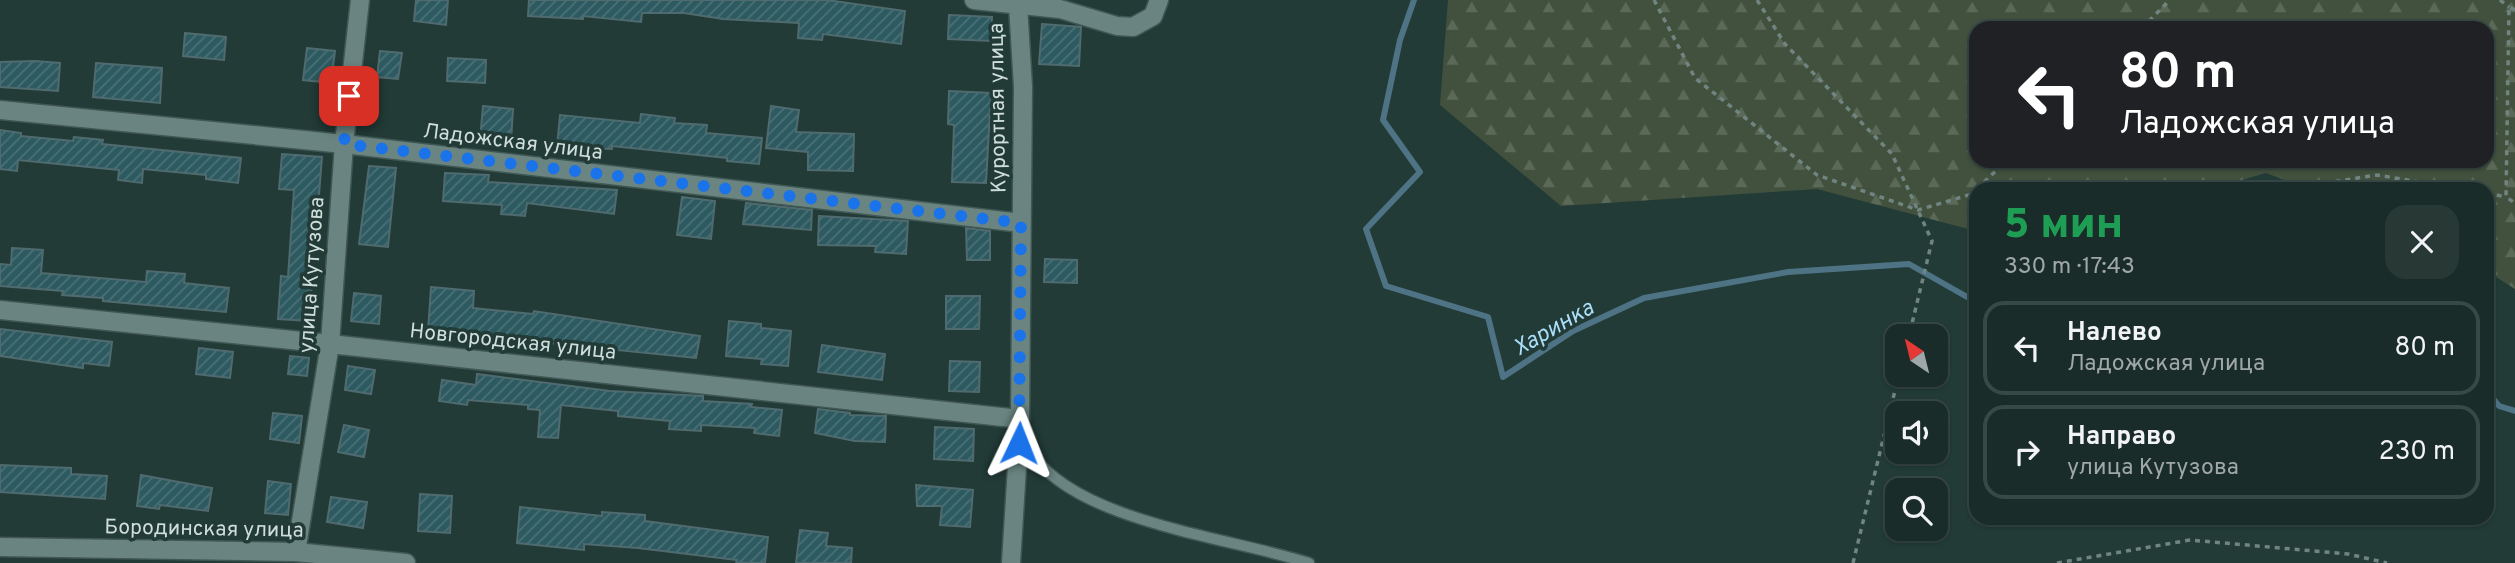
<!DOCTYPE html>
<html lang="ru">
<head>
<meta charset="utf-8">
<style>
  :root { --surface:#1a2c29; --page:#273835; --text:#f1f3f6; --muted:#9fa7a8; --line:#384846 }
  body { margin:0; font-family:Overpass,sans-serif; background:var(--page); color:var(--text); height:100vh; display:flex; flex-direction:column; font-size:26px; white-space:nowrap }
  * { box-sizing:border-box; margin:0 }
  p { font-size:23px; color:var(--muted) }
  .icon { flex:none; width:38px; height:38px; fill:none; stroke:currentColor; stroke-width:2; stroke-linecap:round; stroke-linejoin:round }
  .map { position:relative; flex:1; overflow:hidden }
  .sheet { position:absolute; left:1969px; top:182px; width:525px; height:343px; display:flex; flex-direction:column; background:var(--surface); border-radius:21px; box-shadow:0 2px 5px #0004,0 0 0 2px var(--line) }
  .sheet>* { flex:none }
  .hud { position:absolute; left:1969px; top:21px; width:525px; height:147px; border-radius:21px; box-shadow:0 2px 5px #0004,0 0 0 2px var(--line); background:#202124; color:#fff; overflow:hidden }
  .needle { width:46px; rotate:325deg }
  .fabs { position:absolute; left:1885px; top:324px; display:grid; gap:14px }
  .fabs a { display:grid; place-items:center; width:63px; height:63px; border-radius:14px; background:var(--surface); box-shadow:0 2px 5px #0004,0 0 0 2px var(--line); font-size:35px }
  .pin { position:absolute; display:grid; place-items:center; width:60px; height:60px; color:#fff; margin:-30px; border-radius:14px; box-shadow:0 4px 10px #0006 }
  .me { position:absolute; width:77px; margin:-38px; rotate:2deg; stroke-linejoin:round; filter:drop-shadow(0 0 5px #0008) }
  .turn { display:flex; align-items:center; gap:24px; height:147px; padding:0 35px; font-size:32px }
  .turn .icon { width:91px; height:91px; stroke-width:2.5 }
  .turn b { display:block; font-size:49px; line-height:60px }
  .round { display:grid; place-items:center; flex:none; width:74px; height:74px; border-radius:21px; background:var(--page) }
  .head { display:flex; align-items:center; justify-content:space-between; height:119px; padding:0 35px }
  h1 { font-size:42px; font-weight:800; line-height:52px; color:#1e9e55 }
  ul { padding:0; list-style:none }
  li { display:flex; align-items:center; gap:21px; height:94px; margin:0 14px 10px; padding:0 21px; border:4px solid var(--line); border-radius:21px }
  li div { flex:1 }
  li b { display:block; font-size:26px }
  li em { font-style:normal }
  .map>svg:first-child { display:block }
  .forest { fill:url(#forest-firs); fill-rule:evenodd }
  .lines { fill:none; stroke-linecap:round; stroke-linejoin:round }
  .stream { stroke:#4e7385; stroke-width:6 }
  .building { fill:url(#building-hatch); stroke:#506b6f; stroke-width:2 }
  .lane-casing { stroke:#405754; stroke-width:13 }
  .street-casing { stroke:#405754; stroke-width:21 }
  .secondary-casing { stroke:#405754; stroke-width:21 }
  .path { stroke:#708581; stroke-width:3.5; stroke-dasharray:5 5; stroke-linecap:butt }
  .lane { stroke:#6a8581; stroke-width:10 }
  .street { stroke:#6a8581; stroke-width:18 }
  .secondary { stroke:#6a8581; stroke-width:18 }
  .route { stroke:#1a73e8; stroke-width:12; stroke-dasharray:0 21.6 }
  .labels { text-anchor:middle; stroke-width:7; stroke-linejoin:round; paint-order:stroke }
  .street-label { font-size:21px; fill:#cfdedb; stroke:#223b37 }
  .water-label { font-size:23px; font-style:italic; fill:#aadef9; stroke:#223b37 }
</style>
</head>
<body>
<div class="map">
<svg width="2515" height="563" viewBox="0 0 2515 563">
  <defs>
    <pattern id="forest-firs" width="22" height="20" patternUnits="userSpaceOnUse" patternTransform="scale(1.75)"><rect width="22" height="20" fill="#41513d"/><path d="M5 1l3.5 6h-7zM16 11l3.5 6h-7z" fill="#5b6a58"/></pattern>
    <pattern id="building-hatch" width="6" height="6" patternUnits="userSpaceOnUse" patternTransform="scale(1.75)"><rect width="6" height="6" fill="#2c5a60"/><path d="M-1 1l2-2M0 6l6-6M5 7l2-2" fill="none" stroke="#4a7176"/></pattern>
  </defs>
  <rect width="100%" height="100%" fill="#223b37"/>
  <path class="forest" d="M1448,0h1067v289l-28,-18v-82h-178l-43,-16 -55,16h-235v42l-159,-42 -256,17 -121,-101zM1976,28h511v133h-511z"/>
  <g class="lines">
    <g class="stream">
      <path d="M1414,0l-14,40 -17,80 37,52 -54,57 20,57 102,31 15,60 70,-46 71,-33 144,-26 121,-8 67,38"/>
      <path d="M2487,391l12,15 16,5"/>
    </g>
  </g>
  <g class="building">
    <path d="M416,0h32l-2,25 -32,-4z"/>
    <path d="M529,0h298l78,11 -4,33 -78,-10 -1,6 -24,-2 1,-15 -76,-4 -39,-6h-42l-1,9 -58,-6v3l-55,-3z"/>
    <path d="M949,15l43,2 -1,24 -43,-2z"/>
    <path d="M1042,24l39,3 -2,39 -40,-2z"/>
    <path d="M185,33l41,4 -2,23 -41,-4z"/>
    <path d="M307,48l28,3 -4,32 -28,-3z"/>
    <path d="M380,51l22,2 -4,26 -21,-2z"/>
    <path d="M448,58l38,2 -1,23 -38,-2z"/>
    <path d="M35,61l25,2 -2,28 -58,-4v-25z"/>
    <path d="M96,63l66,5 -2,35 -67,-6z"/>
    <path d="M949,91l42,2 -5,90 -34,-1 2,-57 -6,-1z"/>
    <path d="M483,106l30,3 -2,33 -31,-2z"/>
    <path d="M771,106l28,4 -3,22 58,2 -1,37 -45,-1v-18l-42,-4z"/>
    <path d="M641,114l34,4 -1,5 33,2 -1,8 56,5 -3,26 -32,-3v-3l-115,-12v3l-55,-2 3,-32 80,8z"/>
    <path d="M0,130l21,3v3l52,5 1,-4 29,3 -1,4 139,14 -3,25 -32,-4v-4l-63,-6 -1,14 -24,-3 1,-10 -101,-10 -1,11 -17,-2z"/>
    <path d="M282,154l40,3 -13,164 -31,-2 3,-43 7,1 6,-87 -15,-1z"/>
    <path d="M369,166l27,2 -8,79 -29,-3z"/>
    <path d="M445,173l44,2 -1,7 129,8 -3,24 -87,-11 -2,13 -24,-2 1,-9 -59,-4z"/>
    <path d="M682,197l33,4 -4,38 -34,-4z"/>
    <path d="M746,203l66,7 -1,20 -68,-6z"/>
    <path d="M819,216l89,5 -2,33 -31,-2 1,-6 -58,-1z"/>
    <path d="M966,228l24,3v29h-23z"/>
    <path d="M12,248l31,2 -2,23 105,9 1,-11 38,3 -1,9 45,5 -3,24 -123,-11v-3l-41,-3 1,-4 -63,-5v-22l11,1z"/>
    <path d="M1045,259l32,1v23l-33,-1z"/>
    <path d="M431,287l43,4 -1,17 60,6 1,-3 166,25 -4,22 -268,-27z"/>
    <path d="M354,293l27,3 -2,28 -28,-3z"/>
    <path d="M946,296h34l-1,33h-33z"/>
    <path d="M729,321l32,3v4l30,3 -3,35 -27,-2 1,-5 -36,-3z"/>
    <path d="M0,329l112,13 -3,24 -26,-3v5l-83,-12z"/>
    <path d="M822,345l63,9 -3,26 -64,-8z"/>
    <path d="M199,348l34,4 -3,26 -34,-4z"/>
    <path d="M290,356l19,2 -2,18 -19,-2z"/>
    <path d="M950,361l30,1 -1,30 -30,-1z"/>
    <path d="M348,366l27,4 -4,24 -26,-4z"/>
    <path d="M477,374l133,17 93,5v5l49,3 -1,3 31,3 -3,26 -25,-3 1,-5 -54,-3v6l-32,-2 1,-8 -52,-5v-5l-57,-6 -3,33 -20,-1 2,-27 -12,-1v-4l-60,-5 -1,5 -28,-4 3,-21 34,5z"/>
    <path d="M818,409l32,4v2l36,1 -1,26 -30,-1 -40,-8z"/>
    <path d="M273,413l29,3 -3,27 -29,-4z"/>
    <path d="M344,425l25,5 -5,27 -26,-5z"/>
    <path d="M935,427l39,2 -1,32 -39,-2z"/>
    <path d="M0,465l71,3v6l36,2 -2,23 -105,-7z"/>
    <path d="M141,475l71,13 -4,23 -48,-6 -1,4 -22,-3z"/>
    <path d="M268,481l23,3 -3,31 -23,-2z"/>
    <path d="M916,485l57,5 -3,37 -30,-2 2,-19h-25z"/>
    <path d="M420,494l32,2 -2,37 -32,-2z"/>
    <path d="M331,497l36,5 -4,26 -36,-6z"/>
    <path d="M520,507l82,9v-4l43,3v6l123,16 -3,26h-29l1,-3 -99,-12 -54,-4v6l-67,-7z"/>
    <path d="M800,530l28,3 -2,13 26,2 -1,15h-55z"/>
  </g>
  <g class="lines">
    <defs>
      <path id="lane" d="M1023,430c3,8 5,18 10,25 46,67 199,83 276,108"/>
      <g id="street">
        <path d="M974,0l86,9 57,17 16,1 20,-11 6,-16"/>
        <path d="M0,110l344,34 677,79"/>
        <path d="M0,547l296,5 110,11"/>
        <path d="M296,552l34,-208 690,75"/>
        <path d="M1011,563l9,-144 3,-332 -5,-82"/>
      </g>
      <path id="secondary" d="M0,310l330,34 14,-200 16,-144"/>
    </defs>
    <use href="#lane" class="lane-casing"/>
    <use href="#street" class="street-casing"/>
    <use href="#secondary" class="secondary-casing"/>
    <g class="path">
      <path d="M1654,0l41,78 122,97 101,35 54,-16"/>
      <path d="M1757,0l28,44 107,110 40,87 -23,95"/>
      <path d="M2500,0l9,7"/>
      <path d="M2515,10l-6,-3 -3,190 9,6"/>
      <path d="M2142,28l28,-28"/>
      <path d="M1977,189l29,-28"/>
      <path d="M2286,189l91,-14 84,14"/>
      <path d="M2487,193l19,4"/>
      <path d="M1853,563l46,-189"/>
      <path d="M2057,563l133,-23 158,14 39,9"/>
    </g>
    <use href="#lane" class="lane"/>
    <use href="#street" class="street"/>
    <use href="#secondary" class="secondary"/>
  </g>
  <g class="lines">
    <path class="route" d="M349,96l-5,48 677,79 -2,220"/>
  </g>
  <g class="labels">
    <g class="street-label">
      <text transform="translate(997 108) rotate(-91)" y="7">Курортная улица</text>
      <text transform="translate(513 141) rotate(7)" y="7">Ладожская улица</text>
      <text transform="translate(311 275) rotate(-86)" y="7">улица Кутузова</text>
      <text transform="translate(513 341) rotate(6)" y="7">Новгородская улица</text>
      <text transform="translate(204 528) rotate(1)" y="7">Бородинская улица</text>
    </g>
    <g class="water-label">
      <text transform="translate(1553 327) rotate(-30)" y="8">Харинка</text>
    </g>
  </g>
</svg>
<div class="fabs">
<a><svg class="needle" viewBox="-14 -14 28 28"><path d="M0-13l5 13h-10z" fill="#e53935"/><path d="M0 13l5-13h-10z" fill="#9fa7a8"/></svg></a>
<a><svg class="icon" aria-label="sound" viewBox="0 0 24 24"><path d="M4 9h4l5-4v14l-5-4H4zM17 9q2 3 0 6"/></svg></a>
<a><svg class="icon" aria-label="search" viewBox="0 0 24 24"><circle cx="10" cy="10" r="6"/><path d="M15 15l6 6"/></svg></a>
</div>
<div class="pin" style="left:349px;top:96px;background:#d93025"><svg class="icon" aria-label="arrive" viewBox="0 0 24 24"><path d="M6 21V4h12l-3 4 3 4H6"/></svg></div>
<svg class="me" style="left:1019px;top:443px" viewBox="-20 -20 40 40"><path d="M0-17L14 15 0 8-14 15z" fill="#1a73e8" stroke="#fff" stroke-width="4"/></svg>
<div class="hud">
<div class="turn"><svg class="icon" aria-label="left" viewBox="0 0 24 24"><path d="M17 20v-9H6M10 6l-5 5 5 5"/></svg><div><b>80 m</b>Ладожская улица</div></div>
</div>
<section class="sheet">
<div class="head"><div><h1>5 мин</h1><p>330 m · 17:43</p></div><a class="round"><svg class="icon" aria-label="close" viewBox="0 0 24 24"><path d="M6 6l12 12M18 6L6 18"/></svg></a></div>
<ul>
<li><svg class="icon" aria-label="left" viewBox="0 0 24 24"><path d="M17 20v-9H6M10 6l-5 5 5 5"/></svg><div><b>Налево</b><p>Ладожская улица</p></div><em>80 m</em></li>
<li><svg class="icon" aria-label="right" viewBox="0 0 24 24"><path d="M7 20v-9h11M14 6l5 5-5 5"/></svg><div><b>Направо</b><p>улица Кутузова</p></div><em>230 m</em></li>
</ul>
</section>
</div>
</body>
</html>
